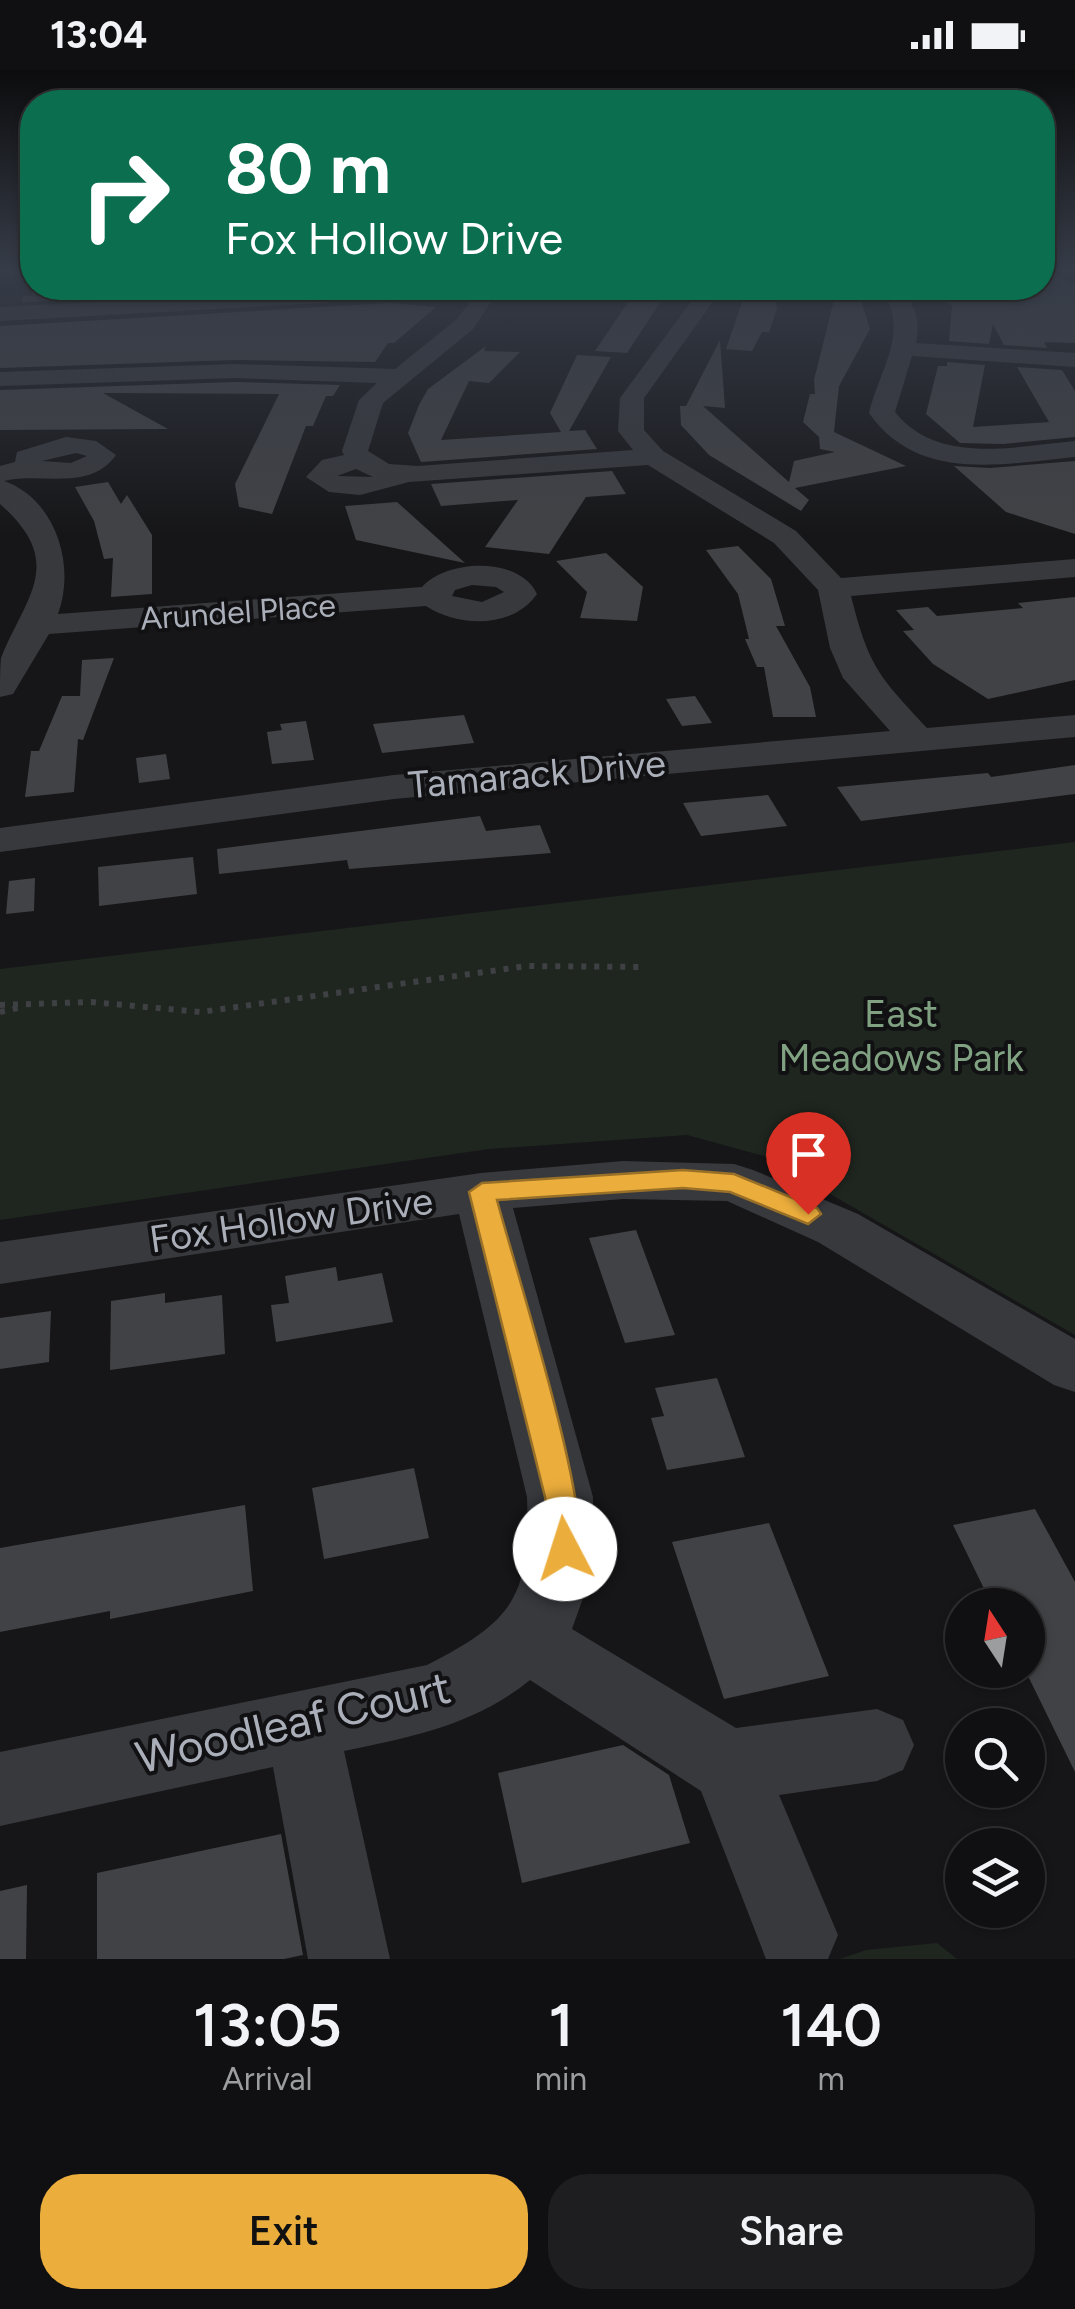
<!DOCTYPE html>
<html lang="en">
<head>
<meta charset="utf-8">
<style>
  :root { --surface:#101012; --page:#1e1e20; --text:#f1f3f6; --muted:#9c9d9f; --line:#303032; --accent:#ebad3c }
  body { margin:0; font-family:Figtree,sans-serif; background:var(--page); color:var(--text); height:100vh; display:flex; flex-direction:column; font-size:38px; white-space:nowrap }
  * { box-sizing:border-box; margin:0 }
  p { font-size:32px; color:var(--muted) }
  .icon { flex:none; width:55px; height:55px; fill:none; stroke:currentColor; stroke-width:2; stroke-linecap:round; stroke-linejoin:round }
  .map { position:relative; height:1889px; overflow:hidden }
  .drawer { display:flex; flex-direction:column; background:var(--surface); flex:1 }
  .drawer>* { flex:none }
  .hud { position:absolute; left:20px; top:20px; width:1035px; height:210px; border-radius:40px; box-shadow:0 2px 8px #0004,0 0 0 2px var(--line); background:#0b6e4f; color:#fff; overflow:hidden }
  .needle { width:65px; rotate:348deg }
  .controls { position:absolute; left:945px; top:1518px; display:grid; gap:20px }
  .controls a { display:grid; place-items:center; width:100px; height:100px; border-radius:50%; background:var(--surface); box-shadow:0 2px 8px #0004,0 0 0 2px var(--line); font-size:50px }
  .pin { position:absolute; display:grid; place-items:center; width:85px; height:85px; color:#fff; margin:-102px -42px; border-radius:50% 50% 50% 0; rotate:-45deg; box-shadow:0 0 10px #0007 }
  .pin .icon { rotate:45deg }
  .me { position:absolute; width:110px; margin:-55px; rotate:355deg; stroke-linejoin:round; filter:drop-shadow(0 0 8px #0008) }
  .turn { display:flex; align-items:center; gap:35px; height:210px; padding:0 40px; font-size:45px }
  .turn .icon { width:130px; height:130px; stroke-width:2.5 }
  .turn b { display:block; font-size:70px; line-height:85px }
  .eta { display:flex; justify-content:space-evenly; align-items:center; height:170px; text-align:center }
  .eta b { font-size:60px; font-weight:600; line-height:70px }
  .primary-button { display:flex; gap:20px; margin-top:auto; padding:20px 40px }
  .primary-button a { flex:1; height:115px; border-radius:40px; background:var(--accent); color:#111; font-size:40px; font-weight:600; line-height:115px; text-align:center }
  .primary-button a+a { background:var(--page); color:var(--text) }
  .status { display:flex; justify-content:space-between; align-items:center; height:70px; padding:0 50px; background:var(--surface); direction:ltr }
  .status svg { height:28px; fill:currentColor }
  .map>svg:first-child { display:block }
  .green { fill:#1f261f }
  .building { fill:#414245 }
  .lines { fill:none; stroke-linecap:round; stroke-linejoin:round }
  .path { stroke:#3e4044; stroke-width:6; stroke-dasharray:5 8; stroke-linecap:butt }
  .minor { fill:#38393d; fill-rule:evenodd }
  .route { fill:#ebad3c; stroke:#997027; stroke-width:2.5 }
  .labels { text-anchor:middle; stroke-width:8; stroke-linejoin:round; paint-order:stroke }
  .far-street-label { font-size:32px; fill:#a9aeb8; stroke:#111113 }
  .street-label { font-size:38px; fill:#a9aeb8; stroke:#111113 }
  .park-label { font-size:38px; fill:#81a282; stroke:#111113 }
  .near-street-label { font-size:45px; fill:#a9aeb8; stroke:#111113 }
</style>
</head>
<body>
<div class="status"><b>13:04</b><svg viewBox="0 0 49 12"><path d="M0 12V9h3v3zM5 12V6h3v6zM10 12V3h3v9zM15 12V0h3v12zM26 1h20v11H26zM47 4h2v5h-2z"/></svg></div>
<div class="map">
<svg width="1075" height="1889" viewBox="0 0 1075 1889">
  <rect width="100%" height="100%" fill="#161618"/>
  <g class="green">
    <path d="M1075,772v493l-311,-179 -77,-21 -198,14 -489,71v-251z"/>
    <path d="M937,1873l20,16h-117l26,-9z"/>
  </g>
  <g class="building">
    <path d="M1042,200l33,16v57l-31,-1 3,6 -43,-3 -11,-21 -4,20 -40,-3 3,-35 -22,-18h112z"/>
    <path d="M33,218l138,1 141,-1 -290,14 1,-6h9z"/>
    <path d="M747,218h28l2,20 -8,24h-7l-10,19 -26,-2z"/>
    <path d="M837,218h20l13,41 -31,57 -5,46 72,34 -111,22 14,12 -8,11 -92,-56 -28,-30 -1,-19h6l34,-66 5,68 -22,-2 86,76 5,-21 41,-9 -15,-3 -1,-12 -16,-15 7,-28h5l-1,-14z"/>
    <path d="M637,219h32l-42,64 -32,-2z"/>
    <path d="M391,233l45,4 -42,36h-6l-13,19 -140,-2 -235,8v-42z"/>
    <path d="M486,276l-2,5 36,1 -31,31 -20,-2 -28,59 120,-8 -11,-19 27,-58 34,2 -42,74 16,-1 12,19 -176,13 -13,-29 11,-28 9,-16z"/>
    <path d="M947,292l38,3 -12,62 76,-5 -32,-55 45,3 13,21v46l-72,7 -43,-1 -34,-29 12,-48h9z"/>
    <path d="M235,312l105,3 -7,11h-7l-13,30h-7l-34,88 -33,-7 -4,-23 44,-90 -176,-1 65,36 -168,1v-40z"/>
    <path d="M1075,391v73l-69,-22 -52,-46 36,2z"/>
    <path d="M612,401l14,23 -40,3 -37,57 -64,-7 33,-47 -77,6 -10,-22z"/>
    <path d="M108,412l13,22 6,-9 25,40v59l-41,3 2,-39 -9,1 -10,-38 -19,-34z"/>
    <path d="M397,432l68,61 -109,-23 -11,-34z"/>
    <path d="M738,476l33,33 14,47h-9l34,61 6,30h-43l-9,-50h-7l-12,-28h4l-11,-45 -32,-44z"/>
    <path d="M606,483l37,34 -6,34 -57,-3 7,-26 -31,-31z"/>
    <path d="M1075,527v83l-87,19 -55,-35 -30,-33 11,-1 -18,-20 32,-3 9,9 86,-8 -5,-5z"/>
    <path d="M114,588l-31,82 -5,-1 -4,53 -49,5 6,-46h8l23,-55h18l2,-36z"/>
    <path d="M695,626l17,27 -30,3 -16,-27z"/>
    <path d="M464,645l10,28 -92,10 -9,-29z"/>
    <path d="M306,651l8,39 -42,4 -5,-32 15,-2 -2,-6z"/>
    <path d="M166,684l4,25 -31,4 -3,-25z"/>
    <path d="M1075,695v29l-214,27 -24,-34 151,-14 3,4z"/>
    <path d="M768,725l19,31 -86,10 -18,-33z"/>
    <path d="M480,746l6,15 54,-6 11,28 -202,16 -2,-9 -128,14 -2,-25z"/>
    <path d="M193,787l4,37 -98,12 -1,-39z"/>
    <path d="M35,808l-1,33 -28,3 3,-33z"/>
    <path d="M636,1160l39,105 -50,8 -36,-105z"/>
    <path d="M336,1197l2,14 44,-8 11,49 -117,20 -5,-37 18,-2 -4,-27z"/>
    <path d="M165,1223v10l57,-8 3,59 -115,16 1,-69z"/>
    <path d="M51,1241l-2,51 -49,7v-51z"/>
    <path d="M717,1308l28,79 -78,13 -16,-52 13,-2 -9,-28z"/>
    <path d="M414,1398l15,70 -105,21 -12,-71z"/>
    <path d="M245,1435l8,86 -143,28v-8l-110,21v-84z"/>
    <path d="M1035,1439l40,73v190l-47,-96v-71h-36l-39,-80z"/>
    <path d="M769,1453l60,153 -105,23 -52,-157z"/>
    <path d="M623,1675l46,30 21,68 -168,40 -24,-110z"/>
    <path d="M281,1764l22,121 -19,4h-187v-86z"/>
    <path d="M27,1815l-1,74h-26v-68z"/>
  </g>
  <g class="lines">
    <g class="path">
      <path d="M0,935l91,-3 110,10 326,-46 119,1"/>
      <path d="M0,942l18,-4"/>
    </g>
    <g class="minor">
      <path d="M377,218h123l-27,41 -90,74 -15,48 21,13 29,2 215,-16 -15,-19 2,-33 70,-95 -2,-15h20l4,15 -68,95v32l19,21 133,80 45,47 234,-19v18l-224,19c18,71 27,79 76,132l148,-13v22l-681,62 -394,53v-24l394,-53 496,-44 -47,-53 -13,-30 -12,-58 -44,-47 -126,-78 -239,17 -49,13 -31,-3 -23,-15 16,-17 22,-5 -2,-4 17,-51 18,-17 -142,-5 -235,8v-14l235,-8 160,5 62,-50 13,-17 -78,-3 -392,22v-14zM356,399l17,8 -36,-1z"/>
      <path d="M881,218h20c14,17 20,32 15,55l159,10v14l-163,-11 -17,56c43,54 120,34 180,29v16c-74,7 -157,26 -206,-44 11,-45 42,-82 12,-125z"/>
      <path d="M66,367l30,4 20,14c-26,37 -74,17 -112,26 52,18 72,85 54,133l364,-27c25,-28 97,-31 115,7 -24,35 -79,33 -111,12l-377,28 -36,60 -13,3c0,-12 0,-29 1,-39 25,-62 66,-95 -1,-154v-38l15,-4 2,-10zM76,383l11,3 -16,7 -29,-2zM472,515l24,2 8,5 -22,10 -30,-6 3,-6z"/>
      <path d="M623,1091l111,3 19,6 105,44 217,125v53l-21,-7 -236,-143 -91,-41 -104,-2 -110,9 80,289v73l-21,59 164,99 141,-19 26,11 11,25 -11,25 -26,11 -98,14 59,140 -10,24h-62l-65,-168 -171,-111c-55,45 -119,57 -186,71l46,208h-82l-35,-192 -273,59v-74l427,-87c89,-45 103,-70 100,-168l-68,-283 -459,70v-42l481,-69z"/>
    </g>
  </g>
  <linearGradient id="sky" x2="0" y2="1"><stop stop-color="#0c0c0d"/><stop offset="0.43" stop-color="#363c48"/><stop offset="1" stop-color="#363c48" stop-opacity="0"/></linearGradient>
  <rect width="1075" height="465" fill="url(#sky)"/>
  <path class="route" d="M683,1100l51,4 83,34 4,6 -13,10 -78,-32 -47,-4 -186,12c15,58 99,319 80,359l-12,4 -11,-4 -9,-62 -76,-305 13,-9z"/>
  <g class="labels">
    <g class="far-street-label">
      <text transform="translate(238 542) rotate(-4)" y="11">Arundel Place</text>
    </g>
    <g class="street-label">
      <text transform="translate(537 704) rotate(-5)" y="13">Tamarack Drive</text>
      <text transform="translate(291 1150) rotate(-8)" y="13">Fox Hollow Drive</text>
    </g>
    <g class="park-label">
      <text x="901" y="957">East<tspan x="901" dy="44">Meadows Park</tspan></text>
    </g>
    <g class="near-street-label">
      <text transform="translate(293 1652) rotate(-13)" y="16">Woodleaf Court</text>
    </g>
  </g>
</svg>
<div class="controls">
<a><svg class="needle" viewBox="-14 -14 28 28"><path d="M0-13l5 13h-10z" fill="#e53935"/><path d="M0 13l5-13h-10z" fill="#9c9d9f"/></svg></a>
<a><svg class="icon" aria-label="search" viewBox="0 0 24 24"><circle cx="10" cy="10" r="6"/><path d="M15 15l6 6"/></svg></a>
<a><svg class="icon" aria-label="layers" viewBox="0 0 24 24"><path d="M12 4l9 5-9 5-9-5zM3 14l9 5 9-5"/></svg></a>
</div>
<div class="pin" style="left:808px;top:1144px;background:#d93025"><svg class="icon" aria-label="arrive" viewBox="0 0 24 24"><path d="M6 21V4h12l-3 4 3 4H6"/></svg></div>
<svg class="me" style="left:565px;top:1479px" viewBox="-20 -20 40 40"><circle r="19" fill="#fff"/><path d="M0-13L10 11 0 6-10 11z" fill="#ebad3c"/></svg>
<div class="hud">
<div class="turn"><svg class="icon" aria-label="right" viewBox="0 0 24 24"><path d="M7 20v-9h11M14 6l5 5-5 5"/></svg><div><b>80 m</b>Fox Hollow Drive</div></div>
</div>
</div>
<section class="drawer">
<div class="eta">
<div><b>13:05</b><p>Arrival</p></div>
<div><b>1</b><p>min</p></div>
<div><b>140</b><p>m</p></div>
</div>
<div class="primary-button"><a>Exit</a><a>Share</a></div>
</section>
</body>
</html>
